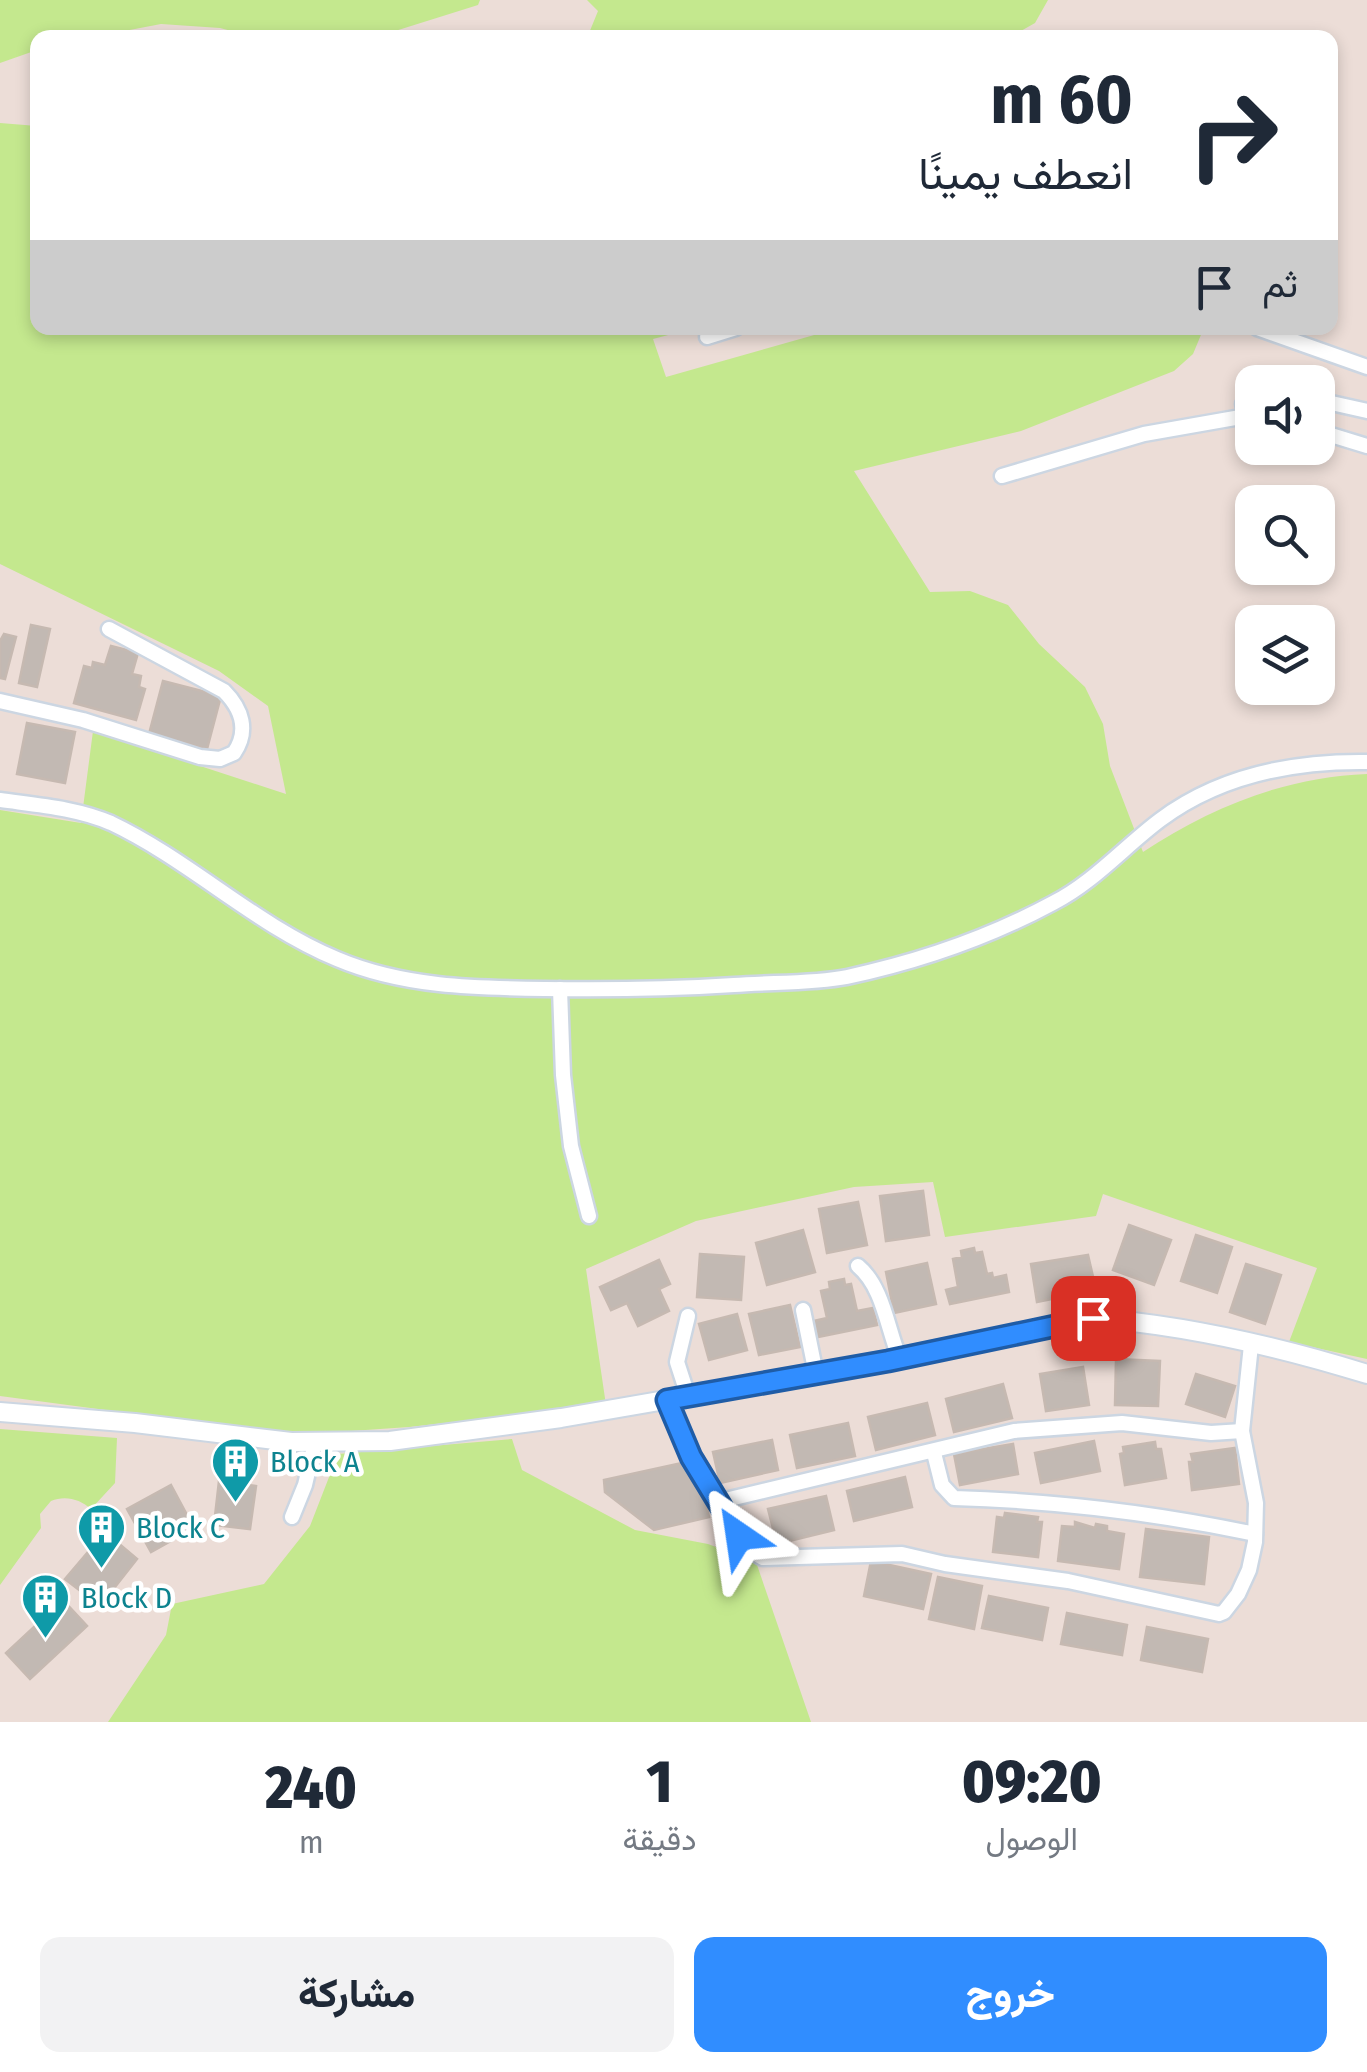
<!DOCTYPE html>
<html lang="ar">
<head>
<meta charset="utf-8">
<style>
  :root { --surface:#fff; --page:#f2f2f3; --text:#1f2937; --muted:#747a83; --accent:#308dff }
  body { margin:0; font-family:"Fira Sans Condensed",Vazirmatn,sans-serif; background:var(--page); color:var(--text); direction:rtl; height:100vh; display:flex; flex-direction:column; font-size:38px; white-space:nowrap }
  * { box-sizing:border-box; margin:0 }
  p { font-size:32px; color:var(--muted) }
  .icon { flex:none; width:55px; height:55px; fill:none; stroke:currentColor; stroke-width:2; stroke-linecap:round; stroke-linejoin:round }
  .map { position:relative; height:1722px; overflow:hidden; direction:ltr }
  .sheet { display:flex; flex-direction:column; background:var(--surface); flex:1 }
  .sheet>* { flex:none }
  .banner { position:absolute; left:30px; top:30px; width:1308px; height:305px; border-radius:20px; box-shadow:0 5px 15px #0003; direction:rtl; background:#fff; color:var(--text); overflow:hidden }
  .buttons { position:absolute; left:1235px; top:365px; display:grid; gap:20px }
  .buttons a { display:grid; place-items:center; width:100px; height:100px; border-radius:20px; background:var(--surface); box-shadow:0 5px 15px #0003; font-size:50px }
  .pin { position:absolute; display:grid; place-items:center; width:85px; height:85px; color:#fff; margin:-42px; border-radius:20px; box-shadow:0 5px 15px #0006 }
  .me { position:absolute; width:110px; margin:-55px; rotate:328deg; stroke-linejoin:round; filter:drop-shadow(0 0 8px #0008) }
  .turn { display:flex; align-items:center; gap:35px; height:210px; padding:0 40px; font-size:45px }
  .turn .icon { width:130px; height:130px; stroke-width:2.5 }
  .turn b { display:block; font-size:70px; line-height:85px }
  .then { display:flex; align-items:center; height:95px; padding:0 40px; background:#0003; gap:20px; font-size:38px }
  .eta { display:flex; justify-content:space-evenly; align-items:center; height:170px; text-align:center }
  .eta b { font-size:60px; font-weight:800; line-height:70px }
  .button { display:flex; gap:20px; margin-top:auto; padding:20px 40px }
  .button a { flex:1; height:115px; border-radius:20px; background:var(--accent); color:#fff; font-size:40px; font-weight:800; line-height:115px; text-align:center }
  .button a+a { background:var(--page); color:var(--text) }
  .map>svg:first-child { display:block }
  .green { fill:#c4e88e }
  .building { fill:#c2b9b3; stroke:#c6b9b1; stroke-width:2.5 }
  .lines { fill:none; stroke-linecap:round; stroke-linejoin:round }
  .street-casing { stroke:#ccd6e2; stroke-width:19 }
  .secondary-casing { stroke:#ccd6e2; stroke-width:22 }
  .street { stroke:#fff; stroke-width:14 }
  .secondary { stroke:#fff; stroke-width:18 }
  .route-casing { stroke:#1f5ca6; stroke-width:25 }
  .route { stroke:#308dff; stroke-width:18 }
  .labels { text-anchor:middle; stroke-width:9; stroke-linejoin:round; paint-order:stroke }
  .culture-label { font-size:30px; fill:#0d838f; stroke:#fff; text-anchor:start }
</style>
</head>
<body>
<div class="map">
<svg width="1367" height="1722" viewBox="0 0 1367 1722">
  <rect width="100%" height="100%" fill="#ecddd7"/>
  <g class="green">
    <path d="M0,0h480l-2,5 -102,32h-122l-34,-9 -59,-4 -68,13 -55,1 -1,12 -37,13z"/>
    <path d="M587,0h461l-13,23 -25,14 -423,1 11,-27z"/>
    <path d="M0,123l37,3 1,202h657l-42,11 13,38 173,-49h351l13,2 -10,24 -19,17 -153,60 -167,40 76,121 40,-1 38,14 31,39 46,43 18,37 7,42 33,86c68,-45 143,-75 224,-78v585l-78,-17 28,-74 -214,-74 -7,22 -151,21 -12,-55 -79,5 -158,34 -110,48 20,136 -197,22 -116,8 -293,-39v-586l81,13 12,-92 193,63 -18,-88 -49,-35 -219,-107z"/>
    <path d="M0,1429l117,9 -2,45 -24,26c-11,-10 -26,-14 -40,-8l-11,13 1,14 -41,57z"/>
    <path d="M512,1439l10,31 113,60 73,14 48,18 55,160h-703l58,-87 6,-31 92,-20 46,-58 28,-72z"/>
  </g>
  <g class="building">
    <path d="M31,625l19,4 -13,58 -18,-4z"/>
    <path d="M4,634l12,3 -11,42 -5,-1v-37z"/>
    <path d="M111,646l27,7 -6,21 9,2 -2,11 6,2 -9,31 -62,-17 10,-37 8,2 1,-6 12,3z"/>
    <path d="M163,681l58,15 -14,53 -58,-15z"/>
    <path d="M27,723l48,9 -10,51 -48,-9z"/>
    <path d="M923,1191l6,44 -43,6 -6,-45z"/>
    <path d="M858,1202l9,43 -40,8 -8,-44z"/>
    <path d="M1129,1225l42,15 -17,45 -41,-15z"/>
    <path d="M803,1230l12,42 -48,13 -11,-42z"/>
    <path d="M1196,1235l36,12 -15,46 -36,-12z"/>
    <path d="M974,1248l1,5 7,-1 5,22 5,-1 1,5 13,-3 3,17 -59,12 -4,-14 12,-3 -5,-28 9,-2 -1,-6z"/>
    <path d="M700,1254l44,3 -3,43 -44,-3z"/>
    <path d="M1088,1255l8,35 -59,12 -6,-38z"/>
    <path d="M659,1260l11,24 -11,5 10,22 -31,15 -11,-23 -16,7 -11,-23z"/>
    <path d="M927,1263l9,41 -42,9 -8,-41z"/>
    <path d="M1246,1264l35,11 -16,49 -35,-12z"/>
    <path d="M844,1279l1,6 6,-1 6,27 16,-3 4,17 -59,12 -4,-16 13,-3 -6,-27 9,-2 -1,-7z"/>
    <path d="M790,1305l10,42 -41,8 -10,-41z"/>
    <path d="M737,1314l10,36 -38,10 -10,-36z"/>
    <path d="M1116,1359l44,2 -2,45 -43,-1z"/>
    <path d="M1083,1367l6,38 -43,6 -6,-37z"/>
    <path d="M1196,1374l39,12 -10,31 -39,-13z"/>
    <path d="M1003,1384l9,34 -58,14 -8,-33z"/>
    <path d="M927,1403l8,32 -59,15 -8,-33z"/>
    <path d="M848,1423l7,33 -58,12 -7,-33z"/>
    <path d="M772,1440l6,30 -58,13 -7,-31z"/>
    <path d="M1094,1441l6,30 -59,12 -6,-30z"/>
    <path d="M1155,1442l1,7h5l5,29 -41,7 -5,-31 4,-1 -1,-6z"/>
    <path d="M1013,1444l5,30 -58,11 -6,-31z"/>
    <path d="M1235,1448l4,36 -47,6 -3,-28h4l-2,-8z"/>
    <path d="M691,1461l4,20 6,-1 8,37 -55,13 -49,-38 -1,-12z"/>
    <path d="M905,1477l7,30 -58,14 -7,-30z"/>
    <path d="M219,1481l37,5 -6,43 -36,-4z"/>
    <path d="M171,1485l23,43 -43,24 -24,-43z"/>
    <path d="M826,1496l8,34 -57,14 -9,-35z"/>
    <path d="M1005,1513l33,4 -1,5h5l-4,35 -45,-5 4,-35 7,1z"/>
    <path d="M1075,1522l20,6 1,-4 11,2v5l17,3 -5,35 -61,-8 4,-35 13,1z"/>
    <path d="M1146,1529l63,8 -5,47 -64,-7z"/>
    <path d="M105,1532l32,27 -37,47 -35,-27z"/>
    <path d="M871,1561l60,13 -8,35 -59,-13z"/>
    <path d="M938,1577l44,9 -8,43 -45,-10z"/>
    <path d="M989,1596l59,12 -6,32 -60,-12z"/>
    <path d="M63,1600l24,26 -57,53 -24,-26z"/>
    <path d="M1067,1613l60,12 -5,30 -61,-11z"/>
    <path d="M1147,1627l61,12 -6,33 -61,-12z"/>
  </g>
  <g class="lines">
    <defs>
      <g id="street">
        <path d="M1257,328l110,39"/>
        <path d="M707,337l29,-9"/>
        <path d="M1318,400l49,11"/>
        <path d="M1252,414l-9,-10 9,-11"/>
        <path d="M1318,431l49,15"/>
        <path d="M1002,476l142,-42 108,-19"/>
        <path d="M0,701l83,19 117,37 20,2 14,-6c15,-22 8,-44 -10,-62l-115,-62"/>
        <path d="M0,800c36,5 77,8 111,23 80,38 144,102 226,136 66,28 137,29 208,30 63,1 125,0 189,-4 37,-3 77,-1 113,-8 70,-15 143,-40 206,-74 41,-21 71,-56 107,-83 60,-45 134,-59 207,-58"/>
        <path d="M560,989l3,86 8,71 18,70"/>
        <path d="M858,1266c26,22 29,63 42,93"/>
        <path d="M803,1310l13,64"/>
        <path d="M688,1396l-11,-34 11,-46"/>
        <path d="M667,1399c16,39 58,142 96,159l139,-4 43,10 123,17 151,33 5,-2 14,-18 11,-24 6,-28 1,-39 -14,-72 9,-86"/>
        <path d="M934,1453l8,32 12,13c101,3 202,15 301,36"/>
        <path d="M717,1502l297,-71 108,-8 89,10 31,-2"/>
        <path d="M292,1517l13,-32 10,-43"/>
      </g>
      <path id="secondary" d="M0,1412l135,11 156,19 99,-1 171,-23 255,-44 277,-56c91,7 187,29 274,56"/>
    </defs>
    <use href="#street" class="street-casing"/>
    <use href="#secondary" class="secondary-casing"/>
    <use href="#street" class="street"/>
    <use href="#secondary" class="secondary"/>
  </g>
  <g class="lines">
    <defs>
      <path id="route" d="M739,1536l-48,-79 -24,-57 221,-39 205,-43"/>
    </defs>
    <use href="#route" class="route-casing"/>
    <use href="#route" class="route"/>
  </g>
  <defs>
    <symbol id="building-pin" viewBox="-11 -11 22 30"><path d="M0 17L-7.5 6A9.5 9.5 0 1 1 7.5 6Z" fill="#0f9aa8" stroke="#fff"/><path d="M-4-6H4V6H1V3H-1V6H-4ZM-2.5-4.3h1.7v1.8h-1.7ZM.8-4.3h1.7v1.8H.8ZM-2.5-1h1.7V.8h-1.7ZM.8-1h1.7V.8H.8Z" fill="#fff"/></symbol>
  </defs>
  <g fill-rule="evenodd">
    <use href="#building-pin" x="208" y="1434" width="55" height="75"/>
    <use href="#building-pin" x="74" y="1500" width="55" height="75"/>
    <use href="#building-pin" x="18" y="1570" width="55" height="75"/>
  </g>
  <g class="labels">
    <g class="culture-label">
      <text x="270" y="1472">Block A</text>
      <text x="136" y="1538">Block C</text>
      <text x="81" y="1608">Block D</text>
    </g>
  </g>
</svg>
<div class="buttons">
<a><svg class="icon" aria-label="sound" viewBox="0 0 24 24"><path d="M4 9h4l5-4v14l-5-4H4zM17 9q2 3 0 6"/></svg></a>
<a><svg class="icon" aria-label="search" viewBox="0 0 24 24"><circle cx="10" cy="10" r="6"/><path d="M15 15l6 6"/></svg></a>
<a><svg class="icon" aria-label="layers" viewBox="0 0 24 24"><path d="M12 4l9 5-9 5-9-5zM3 14l9 5 9-5"/></svg></a>
</div>
<div class="pin" style="left:1093px;top:1318px;background:#d93025"><svg class="icon" aria-label="arrive" viewBox="0 0 24 24"><path d="M6 21V4h12l-3 4 3 4H6"/></svg></div>
<svg class="me" style="left:739px;top:1536px" viewBox="-20 -20 40 40"><path d="M0-17L14 15 0 8-14 15z" fill="#308dff" stroke="#fff" stroke-width="4"/></svg>
<div class="banner">
<div class="turn"><svg class="icon" aria-label="right" viewBox="0 0 24 24"><path d="M7 20v-9h11M14 6l5 5-5 5"/></svg><div><b>60 m</b>انعطف يمينًا</div></div>
<div class="then">ثم<svg class="icon" aria-label="arrive" viewBox="0 0 24 24"><path d="M6 21V4h12l-3 4 3 4H6"/></svg></div>
</div>
</div>
<section class="sheet">
<div class="eta">
<div><b>09:20</b><p>الوصول</p></div>
<div><b>1</b><p>دقيقة</p></div>
<div><b>240</b><p>m</p></div>
</div>
<div class="button"><a>خروج</a><a>مشاركة</a></div>
</section>
</body>
</html>
